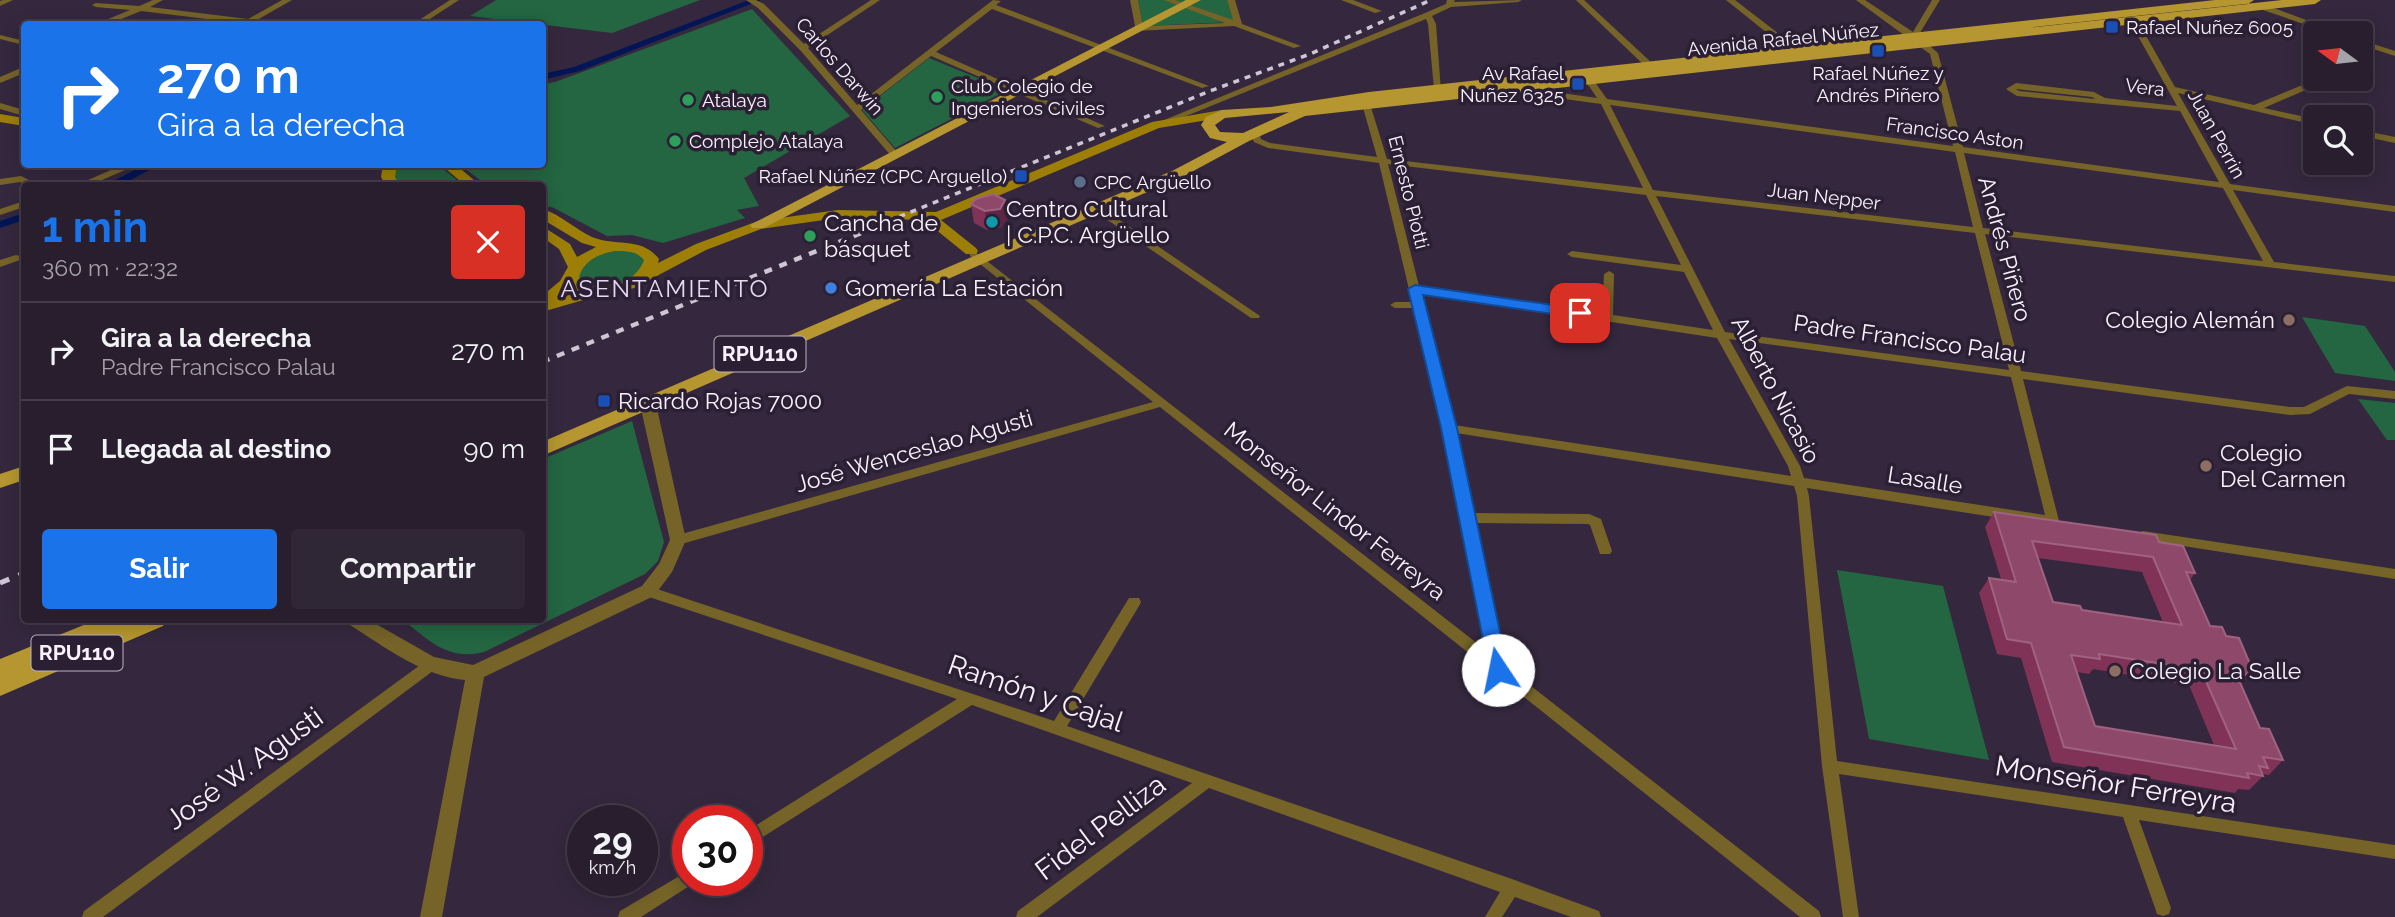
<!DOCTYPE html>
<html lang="es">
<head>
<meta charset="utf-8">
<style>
  :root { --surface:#281e2e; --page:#302736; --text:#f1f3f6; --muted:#a5a2aa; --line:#443c4a; --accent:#1a73e8 }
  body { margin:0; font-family:Raleway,sans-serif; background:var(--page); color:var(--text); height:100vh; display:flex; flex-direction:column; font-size:26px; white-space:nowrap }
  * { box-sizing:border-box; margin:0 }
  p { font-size:23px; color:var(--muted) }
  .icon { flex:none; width:38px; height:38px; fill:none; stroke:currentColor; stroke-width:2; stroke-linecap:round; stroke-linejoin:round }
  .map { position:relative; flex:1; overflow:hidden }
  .drawer { position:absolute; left:21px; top:182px; width:525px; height:441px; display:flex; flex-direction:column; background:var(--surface); border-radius:7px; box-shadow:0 4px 18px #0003,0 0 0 2px var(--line) }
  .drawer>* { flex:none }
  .banner { position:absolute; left:21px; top:21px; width:525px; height:147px; border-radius:7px; box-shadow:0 4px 18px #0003,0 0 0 2px var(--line); background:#1a73e8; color:#fff; overflow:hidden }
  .needle { width:46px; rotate:285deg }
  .tools { position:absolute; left:2303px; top:21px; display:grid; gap:14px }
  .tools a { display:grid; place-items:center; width:70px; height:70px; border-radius:7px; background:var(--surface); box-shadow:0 4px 18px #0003,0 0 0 2px var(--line); font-size:35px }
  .speed { position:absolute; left:567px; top:805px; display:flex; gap:14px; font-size:35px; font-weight:700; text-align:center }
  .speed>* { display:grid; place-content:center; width:91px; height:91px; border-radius:50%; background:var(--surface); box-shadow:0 4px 18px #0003,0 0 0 2px var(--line); line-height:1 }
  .speed small { font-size:18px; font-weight:400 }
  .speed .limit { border:10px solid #d22; background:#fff; color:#111 }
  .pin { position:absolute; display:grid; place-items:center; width:60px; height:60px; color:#fff; margin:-30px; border-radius:14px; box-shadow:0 4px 10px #0006 }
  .me { position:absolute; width:77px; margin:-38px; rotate:349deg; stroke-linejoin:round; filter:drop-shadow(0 0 5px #0008) }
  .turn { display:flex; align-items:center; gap:24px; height:147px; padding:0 21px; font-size:32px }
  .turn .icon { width:91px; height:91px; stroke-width:2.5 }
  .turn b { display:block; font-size:49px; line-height:60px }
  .round { display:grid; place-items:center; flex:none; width:74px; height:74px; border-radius:7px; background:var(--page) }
  .headline { display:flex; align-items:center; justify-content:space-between; height:119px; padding:0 21px }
  h1 { font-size:42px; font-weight:700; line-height:52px; color:var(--accent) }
  .button { display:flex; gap:14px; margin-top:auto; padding:14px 21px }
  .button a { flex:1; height:80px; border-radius:7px; background:var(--accent); color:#fff; font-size:28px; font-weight:700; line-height:80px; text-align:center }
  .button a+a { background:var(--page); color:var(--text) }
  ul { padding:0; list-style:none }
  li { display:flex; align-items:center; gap:21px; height:98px; padding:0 21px; border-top:2px solid var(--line) }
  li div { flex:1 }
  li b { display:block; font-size:26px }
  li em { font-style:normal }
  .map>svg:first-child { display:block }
  .green { fill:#236641 }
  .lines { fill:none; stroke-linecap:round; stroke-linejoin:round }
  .canal { fill:#021657; fill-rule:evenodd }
  .minor { fill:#756328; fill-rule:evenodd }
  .tertiary { fill:#756328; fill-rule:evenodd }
  .secondary { fill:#9d7f07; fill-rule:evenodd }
  .primary { fill:#b59630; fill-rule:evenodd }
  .rail-far2 { stroke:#cec6d4; stroke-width:3.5; stroke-dasharray:6 6; stroke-linecap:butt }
  .rail-far1 { stroke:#cec6d4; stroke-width:4.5; stroke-dasharray:8 8; stroke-linecap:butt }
  .rail { stroke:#cec6d4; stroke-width:5; stroke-dasharray:10 10; stroke-linecap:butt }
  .wall { fill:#813357; fill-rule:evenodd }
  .shaded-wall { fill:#5d2645 }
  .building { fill:#8e4869; stroke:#9f6280; stroke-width:2; fill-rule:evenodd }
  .route { fill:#1a73e8; stroke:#114b97; stroke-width:2 }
  .transit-dot { fill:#1a4fb4; stroke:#2b1f34; stroke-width:2.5 }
  .leisure-dot { fill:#2e9e5b; stroke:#2b1f34; stroke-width:2.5 }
  .service-dot { fill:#5c6f8a; stroke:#2b1f34; stroke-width:2.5 }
  .culture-dot { fill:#0f9aa8; stroke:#2b1f34; stroke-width:2.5 }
  .shop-dot { fill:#3f7fe0; stroke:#2b1f34; stroke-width:2.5 }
  .education-dot { fill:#8d6e63; stroke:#2b1f34; stroke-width:2.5 }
  .labels { text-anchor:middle; stroke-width:7; stroke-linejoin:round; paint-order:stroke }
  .far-poi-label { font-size:19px; fill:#f9f2fe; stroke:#2b1f34; text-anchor:start }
  .far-street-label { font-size:19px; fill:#f9f2fe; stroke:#2b1f34 }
  .shield { fill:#2b1f34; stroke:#bbb3c1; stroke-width:2 }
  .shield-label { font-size:21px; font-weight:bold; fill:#f9f2fe }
  .poi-label { font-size:23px; fill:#f9f2fe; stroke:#2b1f34; text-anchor:start }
  .street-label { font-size:23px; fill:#f9f2fe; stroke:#2b1f34 }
  .neighbourhood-label { font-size:24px; letter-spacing:2px; fill:#e7d7f3; stroke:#2b1f34 }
  .near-street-label { font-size:28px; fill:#f9f2fe; stroke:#2b1f34 }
</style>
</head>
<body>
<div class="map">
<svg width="2395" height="917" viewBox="0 0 2395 917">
  <rect width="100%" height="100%" fill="#35283e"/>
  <g class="green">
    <path d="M496,0h204l-88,33 -142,-17z"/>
    <path d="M1138,0h89l7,22 -91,4z"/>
    <path d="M752,9l98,107 -106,62 15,28 -22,4 8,8 -82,25 -31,-8 -25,1 -55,-29 -9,-1 -1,-20 -55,-1 -27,-20 82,-1 1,-80 12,-2z"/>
    <path d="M929,58l78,32 -112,58 -33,-38z"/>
    <path d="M401,165h37l19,15 -6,5h-49l-9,-8 3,-10z"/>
    <path d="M623,250l17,3 7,12 -27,21 -30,1 -12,-10c2,-20 28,-25 45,-27z"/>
    <path d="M2302,317l63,9 30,46v9l-60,-8z"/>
    <path d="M2358,399l37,4v37h-8z"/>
    <path d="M632,421l32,121 -6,19 -13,13 -161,78c-36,9 -54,-11 -81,-32h139l1,-161z"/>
    <path d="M1837,570l106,16 46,174 -120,-21z"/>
  </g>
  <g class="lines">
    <g class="canal">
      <path d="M749,0h12l-181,71 -38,9v-6l32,-7z"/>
      <path d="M146,164h15l-42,22h-15z"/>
      <path d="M24,213v7l-24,8v-7z"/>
    </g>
    <g class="minor">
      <path d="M3,0h10l-13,6v-5z"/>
      <path d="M153,0h10l-13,7 98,12 34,-19h10l-35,20 16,2 1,2h-26l-107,-13 -32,13h-9l1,-2 29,-12 -34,-3 -4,-2 4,-2 43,3z"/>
      <path d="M450,0h9l-37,24h-9z"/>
      <path d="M746,0h10l8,4 40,40 67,-44h9l-72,48 49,57 136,-105 8,1 -5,4 213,81 -7,2 -210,-79 -56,43 169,74 -7,2 -167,-72 -70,54 37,43v4h-6l-92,-107 -42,-42z"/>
      <path d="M1130,0h8l5,26 82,-3 -61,-23h11l58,20 -6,-20h8l7,24 59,22 -7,2 -60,-22 -98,5z"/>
      <path d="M1341,0h12l29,11 -7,2z"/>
      <path d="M1447,0h8l-1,2 68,-2 -4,2 -67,5 -19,9 4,8 5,67 -7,-2 -6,-65 -2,-5 -267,108 -7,-2 273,-112 21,-9z"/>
      <path d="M1576,0h8l69,64v4h-6z"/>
      <path d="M1726,0h9l62,48v4h-6z"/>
      <path d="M1856,0h9l48,32 19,-32h8l-22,36 20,17 25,94 256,35 -39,-71 -163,-15 -11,-7 10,-6 78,9 11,6 72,8 -48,-86 4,-2 4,2 38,67 79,18 63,-26h7v3l-60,26 51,11v6l-137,-32 52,91 165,22v6l-162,-22 41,72 121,14v6l-410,-48 36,137 269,36h14l43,-21 48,5v8l-46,-5 -39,20 -20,1 -267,-36 36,142 -1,3 -13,1 -238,-37 2,8 28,265 558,84v14l-256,-39 32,88 -2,6 -6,2 -6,-2 -2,-6 -32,-91 -284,-43 20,143h-16l-21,-151 -25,-270 -3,-10 -338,-53 17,80 116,1 12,5 11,32 -2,3h-10l-10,-29 -2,-1 -113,-1 29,142 315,246 2,6h-21l-640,-510 -482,138 -5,-2 -2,-3 2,-3 5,-2 475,-133 -183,-146v-4l4,-1 513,400 -44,-223 -29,-120h-19l-5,-3 5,-3h17l-33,-139 -111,-15 -14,-6 -3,-7 2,-2h6l2,6 9,4 107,14 -15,-53 4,-3 4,3 17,55 256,29 -42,-84 -89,-12 -4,-3 4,-3 85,12 -12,-18 4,-3 3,1 15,21 346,47 -23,-92zM2016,89l76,8 3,2 -76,-8zM1610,105l345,47 18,75 -320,-37zM1964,153l259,35 40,73 -280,-33zM1388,164l258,31 35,70 -109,-14 -5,3 5,3 112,15 29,58 -100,-15 1,-41 -5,-3 -5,3 -2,40 -183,-28zM1656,196l319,37 34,137 -284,-38zM1421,293l296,45 71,128 3,10 -337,-51zM1729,339l282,38 34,138 -241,-37 -4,-12z"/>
      <path d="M2257,4h6l78,29h-11l-73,-25z"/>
      <path d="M0,35l24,6v4l-24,-6z"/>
      <path d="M2361,40l34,11v5l-34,-11z"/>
      <path d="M21,68h3v5l-24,10v-6z"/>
      <path d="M0,103l24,7v6l-24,-7z"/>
      <path d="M2361,130l34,7v6l-34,-7z"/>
      <path d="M125,164h14l-51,22h-14z"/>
      <path d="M21,176l20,10h-13l-8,-4 -20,3v-6z"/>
      <path d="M24,201v6l-24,8v-6z"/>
      <path d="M1096,205l3,1 161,110 -1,2h-8l-158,-108 -2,-2z"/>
      <path d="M16,255l4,1v4l-20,7v-7z"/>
      <path d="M2143,531l252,38v10l-257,-40 -2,-3 2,-3z"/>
      <path d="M648,586l406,135 75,-123h10l2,4 -2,4 -72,120 445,153 87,32 2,6h-30l-56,-20 -13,20h-17l15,-25 -291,-104 -172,129h-21l2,-6 174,-128 -220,-78 -225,142v-16l210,-132 -314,-104 -2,-4 2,-4z"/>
      <path d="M432,658l5,2 2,4 -2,4 -334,249h-21l2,-6 343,-251z"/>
      <path d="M688,871v9h7l-1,3 -53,34h-23l2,-6z"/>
    </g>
    <path class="tertiary" d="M648,399l8,5 30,136 -14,32 -18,24 -170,81 -42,240h-22l45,-237c-43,-4 -80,-33 -115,-55l-3,-5h22l65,37 39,8 169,-79 17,-22 11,-24 -30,-136z"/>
    <g class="secondary">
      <path d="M1222,110l4,1v6l-67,11 -218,92 35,28 2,3 -2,3h-10l-42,-34 -86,-2 -77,11 -55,21 -72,38 -19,6 -18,2 -55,16v-16l18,-15 8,-14 -9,-18 -17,-12v-11l28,18 7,13 19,-10 -14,-4 -40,-24v-10c18,5 33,20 50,28 24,10 49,-1 67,22l-1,4 38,-19 62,-23 80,-11 98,2 216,-90zM615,251c12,0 21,0 29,9 -7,23 -49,39 -65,17 5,-17 20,-23 36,-26zM571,287l8,5 -19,6z"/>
      <path d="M0,114l24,4v8l-24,-4z"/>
      <path d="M383,164h14l-2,13 5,9h-14l-5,-9z"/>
      <path d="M440,164h15l26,22h-15z"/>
    </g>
    <g class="primary">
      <path d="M1186,0h15l-437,228h-12l-2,-3z"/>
      <path d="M2215,0h39l-6,4 -862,94 896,-98h39l-6,4 -1010,112 -56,25 -65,35 -642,280v-14l632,-272 53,-28 -17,-4 -9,-13 5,-8 16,-7 49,-3 98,-15zM1289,112l-46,21 -23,-1 -5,-7 10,-7z"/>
      <path d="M24,466v14l-24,8v-14z"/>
      <path d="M96,620h32l-2,3 9,-3h31l-3,6 -163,70v-37z"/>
    </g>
    <path class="rail-far2" d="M866,230l344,-139 100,-37 121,-54"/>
    <path class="rail-far1" d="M542,362l329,-133"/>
    <path class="rail" d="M0,583l24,-10"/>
  </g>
  <g class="wall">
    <path d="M206,164h23l-11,6z"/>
    <path d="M971,204l36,15 -5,8 -15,3 -13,-7z"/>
    <path d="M1994,512l165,30 36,31 -5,7 20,46 16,10 27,35 -12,14 19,43 23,32 -14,15 -7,-1 1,2 -14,14 -11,-1 -3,4 -183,-31 -31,-104 -24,-4 -18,-61 10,-15 12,1 -16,-52zM2038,558l104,14 21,50 -81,-12 -29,-8zM2093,669l96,16 25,60 -119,-19 -18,-54 12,2z"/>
  </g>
  <g class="shaded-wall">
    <path d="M215,164h14l-11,6z"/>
    <path d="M1005,200l2,19 -5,8 -15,3 -2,-19z"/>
    <path d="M2253,671l-13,15 -2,-8z"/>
  </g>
  <g class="building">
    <path d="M993,194l12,6 -5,9 -15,2 -14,-7 5,-5z"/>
    <path d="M1994,512l162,23 3,7 24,4 12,27 -9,-1 24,54 12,1 4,9 13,2 14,33 -15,7 22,50 9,1 14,31 -20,-3 5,11 -9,-2 4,10 -16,-3 2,5 -185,-31 -33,-104 -24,-4 -18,-61 27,4zM2032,541l121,16 29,68 -100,-15 -2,-4 -27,-4zM2099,654l102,16 35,79 -141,-23 -24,-71 29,4z"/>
  </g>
  <path class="route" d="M1415,285l165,24 7,4 -7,5 -157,-23 34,133 51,242 -3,5 -7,2 -6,-2 -3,-5 -48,-242 -33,-139z"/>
  <g class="transit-dot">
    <rect x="2105" y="20" width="14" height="14" rx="3.5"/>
    <rect x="1871" y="44" width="14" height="14" rx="3.5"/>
    <rect x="1571" y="77" width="14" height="14" rx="3.5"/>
    <rect x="1014" y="169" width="14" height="14" rx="3.5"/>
    <rect x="597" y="394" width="14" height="14" rx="3.5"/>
  </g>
  <g class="leisure-dot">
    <circle cx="937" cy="97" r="7"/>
    <circle cx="688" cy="100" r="7"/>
    <circle cx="675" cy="141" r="7"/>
    <circle cx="810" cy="236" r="7"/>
  </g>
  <circle class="service-dot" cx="1080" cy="182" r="7"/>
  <circle class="culture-dot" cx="992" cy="222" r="7"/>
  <circle class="shop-dot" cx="831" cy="288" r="7"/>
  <g class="education-dot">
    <circle cx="2289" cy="320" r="7"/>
    <circle cx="2206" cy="466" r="7"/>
    <circle cx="2115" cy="671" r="7"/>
  </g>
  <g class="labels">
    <g class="far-poi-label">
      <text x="2126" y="34">Rafael Nuñez 6005</text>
      <text x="1564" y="80" text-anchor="end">Av Rafael<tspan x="1564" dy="22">Nuñez 6325</tspan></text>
      <text x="1878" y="80" text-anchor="middle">Rafael Núñez y<tspan x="1878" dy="22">Andrés Piñero</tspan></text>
      <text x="951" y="93">Club Colegio de<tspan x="951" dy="22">Ingenieros Civiles</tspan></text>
      <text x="702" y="107">Atalaya</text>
      <text x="689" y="148">Complejo Atalaya</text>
      <text x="1007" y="183" text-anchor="end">Rafael Núñez (CPC Arguello)</text>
      <text x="1094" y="189">CPC Argüello</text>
    </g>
    <g class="far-street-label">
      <text transform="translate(1783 39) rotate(-6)" y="7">Avenida Rafael Núñez</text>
      <text transform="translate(840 66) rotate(49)" y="7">Carlos Darwin</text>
      <text transform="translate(2145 87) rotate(7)" y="7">Vera</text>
      <text transform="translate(1955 133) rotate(8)" y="7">Francisco Aston</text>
      <text transform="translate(2217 134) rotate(61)" y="7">Juan Perrin</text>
      <text transform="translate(1409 192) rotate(76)" y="7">Ernesto Piotti</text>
      <text transform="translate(1824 196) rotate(7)" y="7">Juan Nepper</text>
    </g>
    <g class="shield">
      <rect x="714.5" y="336.5" width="91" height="35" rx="5"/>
      <rect x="31.5" y="635.5" width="91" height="35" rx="5"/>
    </g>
    <g class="shield-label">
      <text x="760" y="361">RPU110</text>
      <text x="77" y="660">RPU110</text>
    </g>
    <g class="poi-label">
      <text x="1006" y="217">Centro Cultural<tspan x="1006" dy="26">| C.P.C. Argüello</tspan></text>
      <text x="824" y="231">Cancha de<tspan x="824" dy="26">básquet</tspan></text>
      <text x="845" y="296">Gomería La Estación</text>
      <text x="2275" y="328" text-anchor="end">Colegio Alemán</text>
      <text x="618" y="409">Ricardo Rojas 7000</text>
      <text x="2220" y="461">Colegio<tspan x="2220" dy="26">Del Carmen</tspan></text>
      <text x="2129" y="679">Colegio La Salle</text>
    </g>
    <g class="street-label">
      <text transform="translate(2005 249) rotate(75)" y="8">Andrés Piñero</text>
      <text transform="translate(1910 339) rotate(8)" y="8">Padre Francisco Palau</text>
      <text transform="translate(1776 390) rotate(62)" y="8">Alberto Nicasio</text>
      <text transform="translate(914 451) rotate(-16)" y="8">José Wenceslao Agusti</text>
      <text transform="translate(1925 480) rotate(9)" y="8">Lasalle</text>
      <text transform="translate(1335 511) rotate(38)" y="8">Monseñor Lindor Ferreyra</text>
    </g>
    <g class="neighbourhood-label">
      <text x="665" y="297">ASENTAMIENTO</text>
    </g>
    <g class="near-street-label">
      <text transform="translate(1036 693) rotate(19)" y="10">Ramón y Cajal</text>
      <text transform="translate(244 768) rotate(-36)" y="10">José W. Agusti</text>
      <text transform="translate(2116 784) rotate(9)" y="10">Monseñor Ferreyra</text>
      <text transform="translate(1100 827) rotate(-37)" y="10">Fidel Pelliza</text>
    </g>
  </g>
</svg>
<div class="tools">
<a><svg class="needle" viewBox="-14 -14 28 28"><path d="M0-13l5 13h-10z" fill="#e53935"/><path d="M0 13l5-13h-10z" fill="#a5a2aa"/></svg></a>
<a><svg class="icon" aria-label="search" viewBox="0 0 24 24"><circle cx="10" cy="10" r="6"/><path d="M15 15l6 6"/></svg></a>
</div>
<div class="speed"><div>29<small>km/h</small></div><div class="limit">30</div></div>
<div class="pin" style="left:1580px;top:313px;background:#d93025"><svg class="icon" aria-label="arrive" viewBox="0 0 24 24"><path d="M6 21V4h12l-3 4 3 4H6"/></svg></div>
<svg class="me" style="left:1498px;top:670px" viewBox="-20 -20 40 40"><circle r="19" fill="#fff"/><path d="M0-13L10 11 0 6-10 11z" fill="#1a73e8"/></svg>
<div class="banner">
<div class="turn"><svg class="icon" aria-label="right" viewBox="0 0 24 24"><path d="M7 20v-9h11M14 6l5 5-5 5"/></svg><div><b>270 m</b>Gira a la derecha</div></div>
</div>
<section class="drawer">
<div class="headline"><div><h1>1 min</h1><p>360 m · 22:32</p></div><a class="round" style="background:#d93025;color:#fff"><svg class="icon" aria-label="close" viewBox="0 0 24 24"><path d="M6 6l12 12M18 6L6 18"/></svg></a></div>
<ul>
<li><svg class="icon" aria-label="right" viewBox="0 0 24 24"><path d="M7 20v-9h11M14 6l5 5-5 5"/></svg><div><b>Gira a la derecha</b><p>Padre Francisco Palau</p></div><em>270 m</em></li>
<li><svg class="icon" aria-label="arrive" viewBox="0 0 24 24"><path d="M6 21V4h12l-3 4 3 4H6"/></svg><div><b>Llegada al destino</b></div><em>90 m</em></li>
</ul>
<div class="button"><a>Salir</a><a>Compartir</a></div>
</section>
</div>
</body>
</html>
